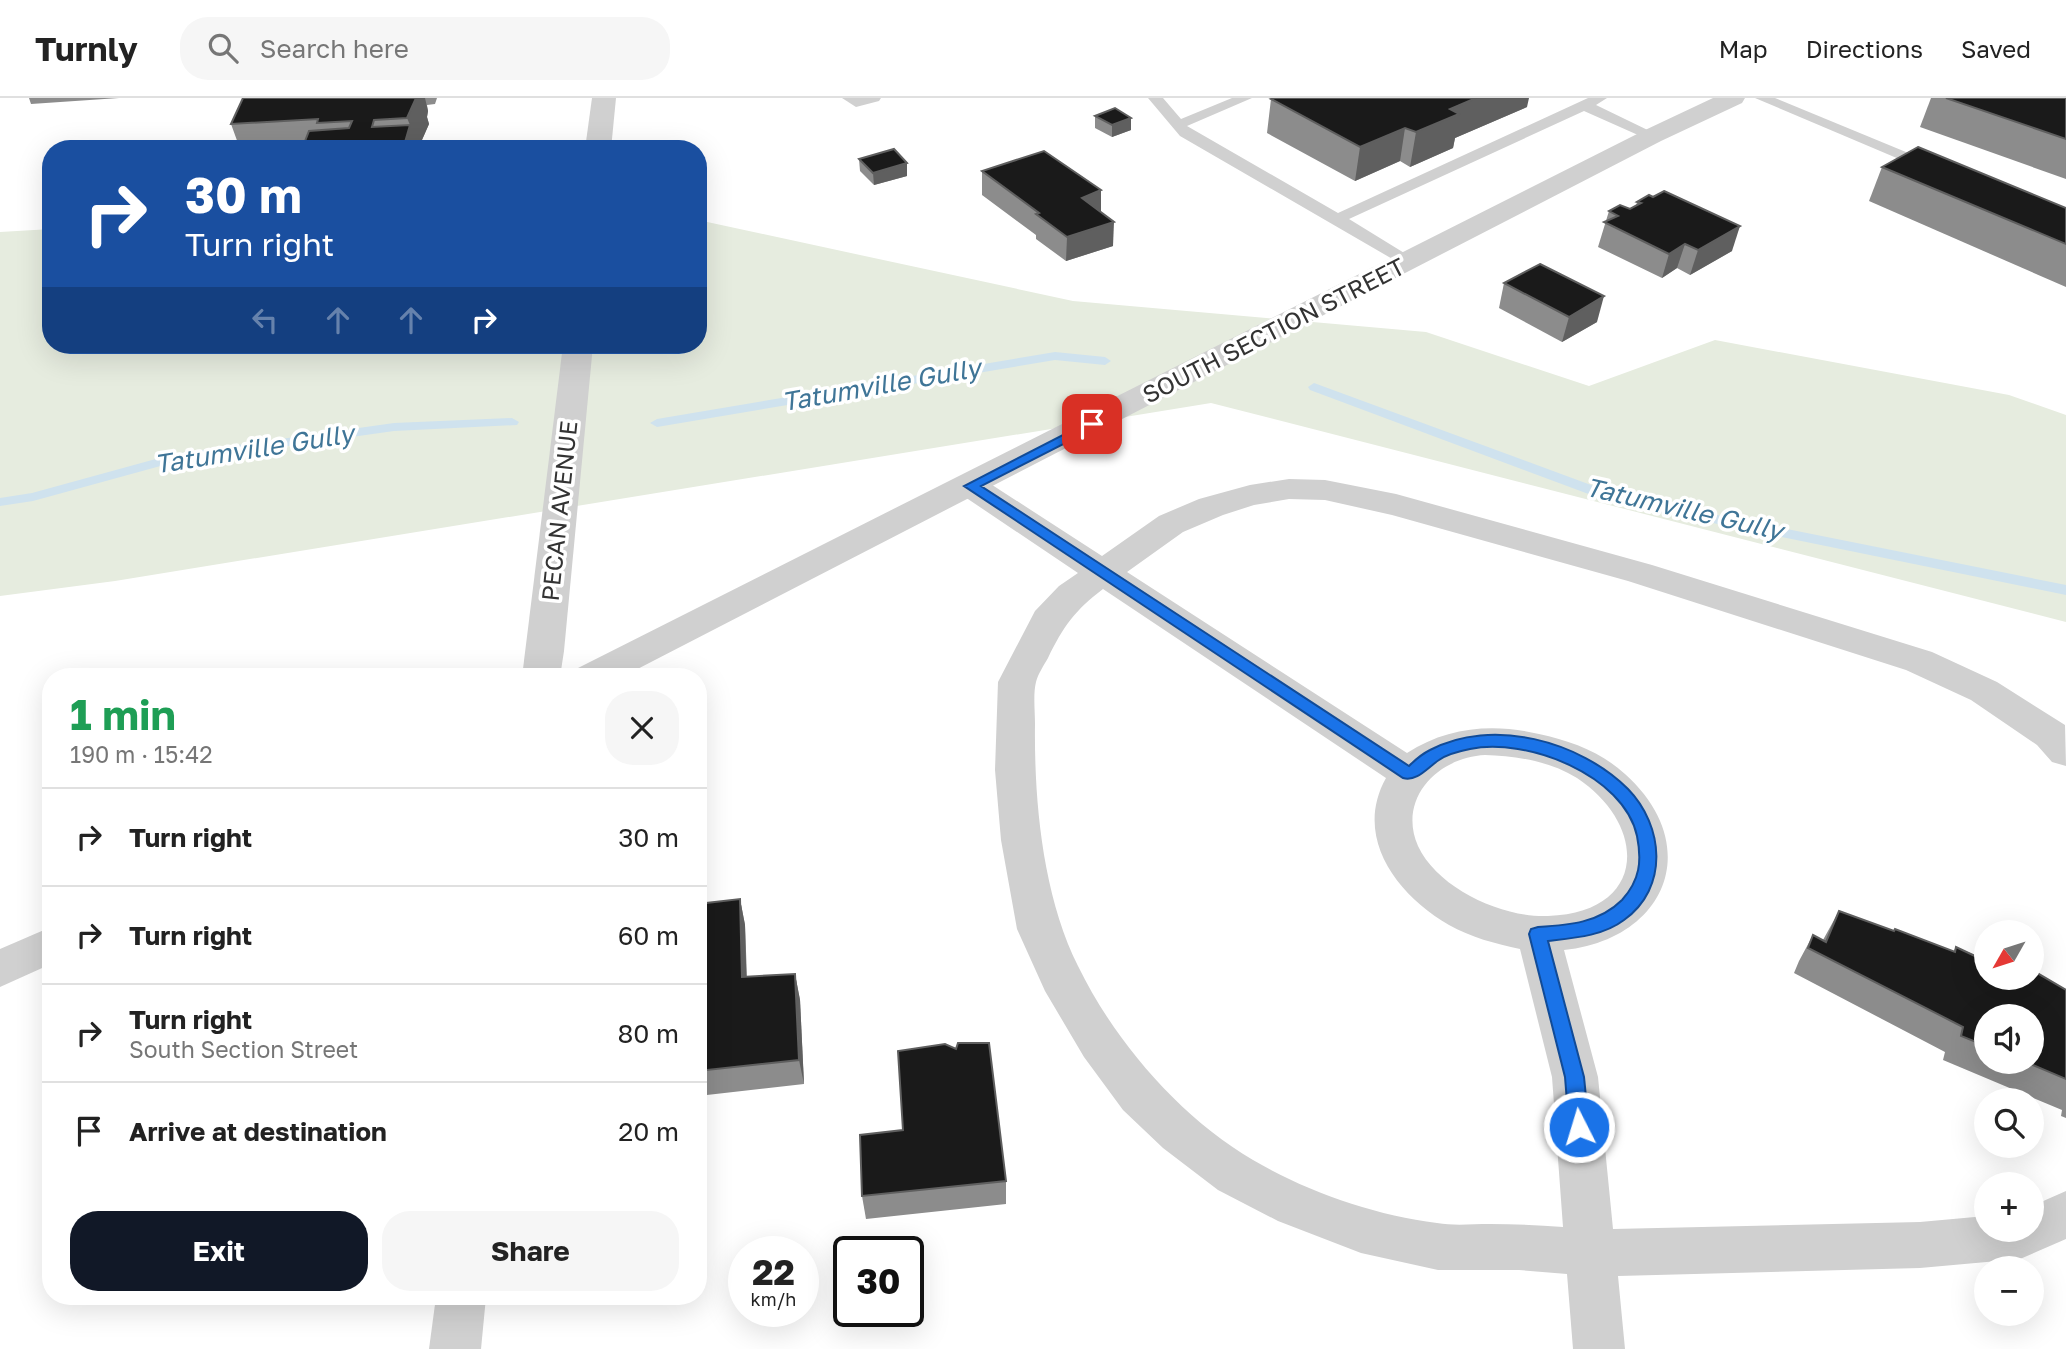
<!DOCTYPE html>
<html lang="en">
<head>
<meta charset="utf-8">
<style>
  :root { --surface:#fff; --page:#f6f6f6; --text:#222; --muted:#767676; --line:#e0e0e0; --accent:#111827 }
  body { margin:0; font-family:"Golos Text",sans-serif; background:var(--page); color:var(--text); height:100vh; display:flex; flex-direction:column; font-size:26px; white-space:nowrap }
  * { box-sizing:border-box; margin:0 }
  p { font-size:23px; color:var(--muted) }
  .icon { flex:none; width:38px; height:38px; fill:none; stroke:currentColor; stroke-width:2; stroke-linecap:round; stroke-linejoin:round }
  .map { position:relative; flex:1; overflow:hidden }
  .panel { position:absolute; left:42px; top:570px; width:665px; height:637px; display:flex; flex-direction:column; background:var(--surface); border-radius:28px; box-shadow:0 7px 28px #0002 }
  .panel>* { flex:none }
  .guide { position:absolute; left:42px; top:42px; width:665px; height:214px; border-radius:28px; box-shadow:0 7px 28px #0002; background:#1a4fa0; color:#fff; overflow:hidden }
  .needle { width:46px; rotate:231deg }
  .buttons { position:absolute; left:1974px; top:822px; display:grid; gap:14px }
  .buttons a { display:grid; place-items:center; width:70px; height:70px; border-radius:50%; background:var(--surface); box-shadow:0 7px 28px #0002; font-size:35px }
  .speed { position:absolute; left:728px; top:1138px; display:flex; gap:14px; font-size:35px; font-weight:700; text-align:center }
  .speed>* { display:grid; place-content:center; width:91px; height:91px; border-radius:50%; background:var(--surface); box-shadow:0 7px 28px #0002; line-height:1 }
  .speed small { font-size:18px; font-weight:400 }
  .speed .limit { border:4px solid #111; border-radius:10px; background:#fff; color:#111 }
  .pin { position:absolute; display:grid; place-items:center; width:60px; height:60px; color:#fff; margin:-30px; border-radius:14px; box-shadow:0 4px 10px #0006 }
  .me { position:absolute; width:77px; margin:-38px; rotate:355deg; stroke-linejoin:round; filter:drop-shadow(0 0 5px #0008) }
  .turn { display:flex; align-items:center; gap:24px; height:147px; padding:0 28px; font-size:32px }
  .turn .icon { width:91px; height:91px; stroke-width:2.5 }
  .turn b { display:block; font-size:49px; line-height:60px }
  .lanes { display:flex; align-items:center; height:66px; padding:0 28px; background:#0003; justify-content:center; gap:35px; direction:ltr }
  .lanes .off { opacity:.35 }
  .round { display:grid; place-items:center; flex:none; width:74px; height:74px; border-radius:28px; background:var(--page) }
  .overview { display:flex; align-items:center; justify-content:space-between; height:119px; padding:0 28px }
  h1 { font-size:42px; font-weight:700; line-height:52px; color:#1e9e55 }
  .button { display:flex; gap:14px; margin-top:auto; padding:14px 28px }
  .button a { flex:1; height:80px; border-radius:28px; background:var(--accent); color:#fff; font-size:28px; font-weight:700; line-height:80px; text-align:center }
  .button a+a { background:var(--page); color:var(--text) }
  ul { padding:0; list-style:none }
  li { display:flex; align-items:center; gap:21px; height:98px; padding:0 28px; border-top:2px solid var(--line) }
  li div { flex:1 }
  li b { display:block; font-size:26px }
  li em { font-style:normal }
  header { display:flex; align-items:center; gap:42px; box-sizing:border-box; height:98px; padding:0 35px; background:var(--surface); border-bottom:2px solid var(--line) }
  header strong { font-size:33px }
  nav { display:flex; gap:38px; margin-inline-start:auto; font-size:24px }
  .search { width:490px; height:63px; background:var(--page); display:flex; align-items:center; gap:18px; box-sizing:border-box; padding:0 24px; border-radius:28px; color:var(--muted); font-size:26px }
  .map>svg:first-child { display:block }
  .green { fill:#e6ecdf }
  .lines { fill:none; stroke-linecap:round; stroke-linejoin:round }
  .stream { fill:#cfe2ee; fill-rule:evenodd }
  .service { fill:#d0d0d0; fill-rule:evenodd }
  .minor { fill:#d0d0d0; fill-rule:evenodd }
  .tertiary { fill:#d0d0d0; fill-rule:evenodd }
  .wall { fill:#8c8c8c; fill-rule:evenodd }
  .shaded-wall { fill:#5f5f5f }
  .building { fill:#1a1a1a; stroke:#5f5f5f; stroke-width:2 }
  .route { fill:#1a73e8; stroke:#114b97; stroke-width:2 }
  .labels { text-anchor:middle; stroke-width:7; stroke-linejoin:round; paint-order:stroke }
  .street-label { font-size:24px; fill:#333; stroke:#fff }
  .water-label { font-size:26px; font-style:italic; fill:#3f7597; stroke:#fff }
</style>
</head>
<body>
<header>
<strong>Turnly</strong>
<div class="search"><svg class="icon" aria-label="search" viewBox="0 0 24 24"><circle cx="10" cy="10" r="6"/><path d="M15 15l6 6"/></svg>Search here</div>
<nav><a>Map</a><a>Directions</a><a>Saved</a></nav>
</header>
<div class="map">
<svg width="2066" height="1251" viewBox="0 0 2066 1251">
  <rect width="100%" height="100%" fill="#fff"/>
  <path class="green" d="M698,122l375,81 353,31 163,54 126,-46 294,55 57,20v207l-855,-219 -1096,178 -115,15v-364l51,-3v116h647z"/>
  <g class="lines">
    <g class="stream">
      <path d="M1055,254l50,5 6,4 -6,4 -50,-5 -398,67 -7,-4 7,-4z"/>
      <path d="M1314,285l304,112 448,90v10l-456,-93 -300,-112 -2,-3z"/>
      <path d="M512,320l7,4 -2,3 -123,6 -219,31 -142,39 -33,5v-8l32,-5 142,-39 220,-31z"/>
    </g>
    <g class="service">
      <path d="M842,0h39l-2,3 -23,6z"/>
      <path d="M1148,0h15l18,21 51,-21h20l-65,28 151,87 250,-115h19l-11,7 64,31 -3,3h-10l-63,-28 -235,108 65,40 2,4 -8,5 -228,-132z"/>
      <path d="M1755,0h20l160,66 3,3 -8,5 -5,-2z"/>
    </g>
    <g class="minor">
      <path d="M592,0h24l-5,51h-26z"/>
      <path d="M563,247h30l-29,306 -4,26h-38z"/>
      <path d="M971,378l12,3 119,77 57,-40 40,-17 51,-14 39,-6 36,1 71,14 256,71 280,87 65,30 68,43 1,41 -14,-4 -15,-17 -66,-45 -65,-30 -278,-89 -236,-66 -67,-15 -36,-1 -35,6 -31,10 -40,17 -56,40 280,181c40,-26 86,-30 132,-19 32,7 62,18 86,40 80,72 41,165 -61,176l34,127 15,152 307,-7 66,-6v14h46v-24l34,-15v48l-46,20 -100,9 -302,8 7,73h-52l-6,-75 -48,-4h-81l-77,-17 -83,-32 -60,-31 -55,-42 -40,-38 -39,-53 -39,-66 -28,-62 -16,-89 -6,-70 3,-88 37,-71 24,-25 19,-13 -119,-80 -5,-7 5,-7zM1103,491l283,189c-33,59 11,117 63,147 21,12 47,19 71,24l32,128 11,150c-24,-2 -49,-3 -73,-3 -18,0 -36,2 -53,-1 -63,-8 -129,-31 -184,-63 -73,-43 -138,-118 -175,-194 -35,-70 -44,-164 -43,-242 0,-13 -2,-30 1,-42 2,-8 8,-17 12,-24 15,-31 27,-48 55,-69zM1485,657c31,1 65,6 92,23 72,48 70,135 -29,138 -45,2 -110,-27 -130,-70 -21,-48 21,-89 67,-91z"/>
      <path d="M436,1199h50l-5,52h-52z"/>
    </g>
    <g class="tertiary">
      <path d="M1713,0h32l-3,5 -81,38 -1039,536h-50l6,-9 1065,-537z"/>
      <path d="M51,829v37l-51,23v-38z"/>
    </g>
  </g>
  <g class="wall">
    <path d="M29,0h90l-88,6z"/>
    <path d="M243,0h194l-2,6 -8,1 1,6 -1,6 2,7 -11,25h-227l48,-3 -8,-22z"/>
    <path d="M1931,0h135v81l-146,-52z"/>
    <path d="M1271,1l256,8 -72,31 -2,10 -43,19 -10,-6 -45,20 -88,-48z"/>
    <path d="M1095,18l36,14 -19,7 -17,-9z"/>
    <path d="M859,61l48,4v13l-33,9 -14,-14z"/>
    <path d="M1882,69l184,41v79l-197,-86z"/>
    <path d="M982,73l119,41 12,34 -47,15 -30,-22v-4l-54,-40z"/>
    <path d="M1637,104l95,49 -42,24 -13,-7 -15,10 -64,-31 11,-36 21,-2 6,-3z"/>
    <path d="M1504,185l93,39 -35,20 -63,-34z"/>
    <path d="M740,801l5,26 2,52 48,-3 5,26 4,84 -106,12v-192z"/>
    <path d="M1839,813l114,41 3,-5 19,8 5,-7 86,42v128l-5,-2 1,-6 -119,-50 2,-8 -151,-79 5,-12 14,-26 10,5zM1986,919l46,45h-46z"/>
    <path d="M1006,1083v23l-140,15 -4,-23z"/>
  </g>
  <g class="shaded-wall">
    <path d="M416,0h9l3,13 -1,6 2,7 -11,25h-15l7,-24 -3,-7z"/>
    <path d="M1476,0h53l-2,9 -72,31 -2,10 -43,19 6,-35 34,-23z"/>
    <path d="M1131,20v12l-19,7v-12z"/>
    <path d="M1405,30l-5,33 -45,20 5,-34z"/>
    <path d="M907,65v13l-33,9 -1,-12z"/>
    <path d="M1101,92v24l-19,-16z"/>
    <path d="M1114,124l-1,24 -47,15 1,-24z"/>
    <path d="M1740,128l-8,25 -42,24 8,-25z"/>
    <path d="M1685,146l-8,24 -15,10 7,-24z"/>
    <path d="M1604,198l-7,26 -35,20 7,-25z"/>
    <path d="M740,801l5,26 2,77 -5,-25z"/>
    <path d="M795,876l5,26 4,84 -5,-24z"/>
  </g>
  <g class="building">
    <path d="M243,0h173l-9,20 -33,2 -2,7 38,-2 -7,24h-101l7,-18 40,-3 3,-7 -35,2 1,-4 -87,5z"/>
    <path d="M1274,0h202l-26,11 9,5 -43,18 -11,-4 -45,19 -89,-48z"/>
    <path d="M1946,0h120v41z"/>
    <path d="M1115,10l16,10 -19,7 -17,-9z"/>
    <path d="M240,48l-1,3h-48z"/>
    <path d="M1918,49l148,61v36l-184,-77z"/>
    <path d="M894,51l13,14 -34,10 -14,-14z"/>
    <path d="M1044,53l57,39 -19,8 32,24 -47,15 -31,-23 3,-1 -57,-42z"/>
    <path d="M1664,93l76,35 -42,24 -13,-6 -16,10 -65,-32 14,-6 -9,-5 11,-6 10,4 11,-6 -4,-1 12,-7 4,2z"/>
    <path d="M1540,166l64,32 -35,21 -65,-34z"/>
    <path d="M740,801l2,78 53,-3 4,86 -101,11v-167z"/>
    <path d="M1839,813l55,20 1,-2 60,23 1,-5 21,10 3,-9 6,3v27h46v-8l34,20v89l-40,-17h6v-45h-46v29l-25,-10 2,-9 -155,-79 5,-13 13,7z"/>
    <path d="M958,945h31l17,138 -144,15 -2,-61 43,-5 -5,-79 47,-7 11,5z"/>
  </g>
  <path class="route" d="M1092,322l5,1v6l-116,59 428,280c6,-6 13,-12 21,-16 62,-33 150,-9 198,39 36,37 41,99 -4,131 -21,16 -50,18 -76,21l36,136 5,50 -3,6 -7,3 -7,-3 -3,-6 -4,-50 -36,-143 2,-5 7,-2c31,-2 61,-4 84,-27 18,-20 20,-39 15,-64 -13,-61 -111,-99 -167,-87 -10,2 -23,5 -31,11 -11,7 -22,22 -36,18l-439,-292z"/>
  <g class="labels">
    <g class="street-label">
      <text transform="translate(1274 233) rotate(-27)" y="8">SOUTH SECTION STREET</text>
      <text transform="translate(560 413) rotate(-84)" y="8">PECAN AVENUE</text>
    </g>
    <g class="water-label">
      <text transform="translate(881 287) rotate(-10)" y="9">Tatumville Gully</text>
      <text transform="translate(254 351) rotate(-9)" y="9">Tatumville Gully</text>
      <text transform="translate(1684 411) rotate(13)" y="9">Tatumville Gully</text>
    </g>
  </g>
</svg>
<div class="buttons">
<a><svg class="needle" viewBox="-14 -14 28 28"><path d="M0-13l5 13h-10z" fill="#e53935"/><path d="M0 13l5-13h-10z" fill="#767676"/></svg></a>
<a><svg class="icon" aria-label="sound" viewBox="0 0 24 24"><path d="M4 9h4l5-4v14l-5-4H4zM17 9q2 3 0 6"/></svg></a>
<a><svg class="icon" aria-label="search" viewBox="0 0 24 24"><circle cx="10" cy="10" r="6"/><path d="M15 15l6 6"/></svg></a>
<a>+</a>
<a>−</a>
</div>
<div class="speed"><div>22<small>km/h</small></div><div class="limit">30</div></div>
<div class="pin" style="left:1092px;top:326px;background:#d93025"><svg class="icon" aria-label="arrive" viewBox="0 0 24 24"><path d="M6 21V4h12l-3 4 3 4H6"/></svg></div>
<svg class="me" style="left:1579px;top:1029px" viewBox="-20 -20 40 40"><circle r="17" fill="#1a73e8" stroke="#fff" stroke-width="3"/><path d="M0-11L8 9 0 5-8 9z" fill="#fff"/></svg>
<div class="guide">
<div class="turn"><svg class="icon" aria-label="right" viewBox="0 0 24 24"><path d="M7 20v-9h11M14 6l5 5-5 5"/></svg><div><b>30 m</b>Turn right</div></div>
<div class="lanes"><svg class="icon off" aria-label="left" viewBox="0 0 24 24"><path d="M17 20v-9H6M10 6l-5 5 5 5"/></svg><svg class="icon off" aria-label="ahead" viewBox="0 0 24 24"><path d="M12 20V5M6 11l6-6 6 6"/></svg><svg class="icon off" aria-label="ahead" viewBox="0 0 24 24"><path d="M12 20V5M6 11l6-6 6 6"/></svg><svg class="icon" aria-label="right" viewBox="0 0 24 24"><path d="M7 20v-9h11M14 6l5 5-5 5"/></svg></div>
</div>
<section class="panel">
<div class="overview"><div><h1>1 min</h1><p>190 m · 15:42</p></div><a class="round"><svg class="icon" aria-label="close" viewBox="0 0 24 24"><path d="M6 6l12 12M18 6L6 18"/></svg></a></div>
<ul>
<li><svg class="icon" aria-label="right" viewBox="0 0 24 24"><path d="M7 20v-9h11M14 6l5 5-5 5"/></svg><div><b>Turn right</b></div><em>30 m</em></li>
<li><svg class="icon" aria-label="right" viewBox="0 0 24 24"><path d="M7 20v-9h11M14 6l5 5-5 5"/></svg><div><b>Turn right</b></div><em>60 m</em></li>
<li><svg class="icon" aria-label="right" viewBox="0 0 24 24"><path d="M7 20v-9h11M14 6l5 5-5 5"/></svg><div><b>Turn right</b><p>South Section Street</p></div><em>80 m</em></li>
<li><svg class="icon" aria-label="arrive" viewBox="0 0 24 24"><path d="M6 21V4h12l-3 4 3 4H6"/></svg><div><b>Arrive at destination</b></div><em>20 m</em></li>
</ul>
<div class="button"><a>Exit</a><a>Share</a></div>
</section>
</div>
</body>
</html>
